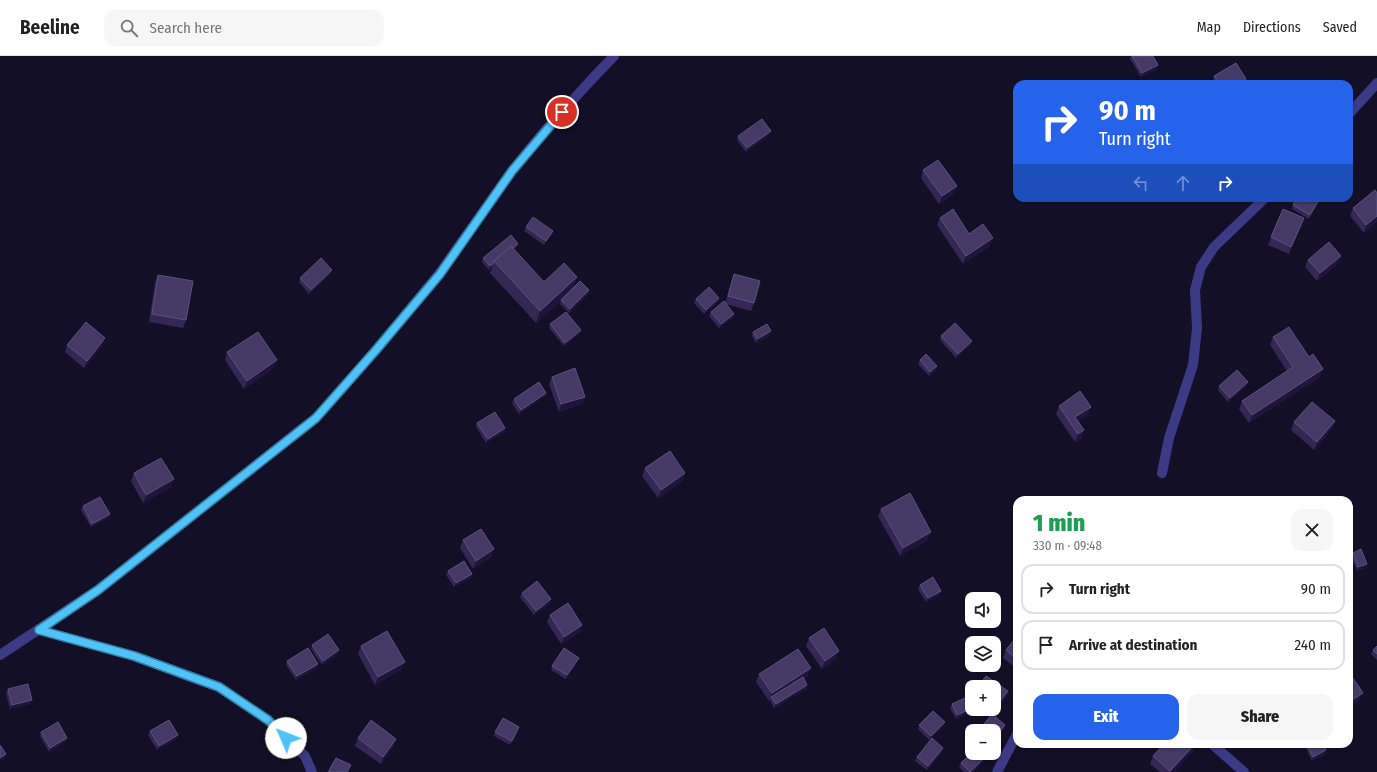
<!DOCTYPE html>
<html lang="en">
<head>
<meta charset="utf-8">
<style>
  :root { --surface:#fff; --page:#f6f6f6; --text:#222; --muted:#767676; --line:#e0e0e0; --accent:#2563eb }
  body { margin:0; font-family:"Fira Sans Condensed",sans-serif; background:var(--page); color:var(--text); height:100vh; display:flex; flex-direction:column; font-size:15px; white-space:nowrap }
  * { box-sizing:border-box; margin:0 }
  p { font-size:13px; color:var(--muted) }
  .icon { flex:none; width:22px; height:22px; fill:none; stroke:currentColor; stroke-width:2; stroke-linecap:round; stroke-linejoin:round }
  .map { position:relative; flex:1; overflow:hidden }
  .side { position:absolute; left:1013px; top:440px; width:340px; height:252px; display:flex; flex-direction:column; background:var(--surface); border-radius:12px; box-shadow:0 1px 3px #0004 }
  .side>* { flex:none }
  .guide { position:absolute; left:1013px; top:24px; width:340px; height:122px; border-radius:12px; box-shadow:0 1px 3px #0004; background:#2563eb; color:#fff; overflow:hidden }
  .tools { position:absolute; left:965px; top:536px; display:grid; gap:8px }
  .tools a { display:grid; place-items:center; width:36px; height:36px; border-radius:8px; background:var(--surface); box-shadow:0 1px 3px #0004; font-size:20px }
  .pin { position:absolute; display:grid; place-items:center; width:34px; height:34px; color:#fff; margin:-17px; border:2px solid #fff; border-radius:50%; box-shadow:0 1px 4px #0007 }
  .me { position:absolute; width:44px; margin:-22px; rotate:314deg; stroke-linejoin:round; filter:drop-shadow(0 0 3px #0008) }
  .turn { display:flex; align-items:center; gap:14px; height:84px; padding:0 20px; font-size:18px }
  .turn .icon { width:52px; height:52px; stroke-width:2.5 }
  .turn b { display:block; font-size:28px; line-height:34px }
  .lanes { display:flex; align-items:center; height:38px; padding:0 20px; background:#0003; justify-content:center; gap:20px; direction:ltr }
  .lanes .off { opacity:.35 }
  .round { display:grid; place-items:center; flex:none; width:42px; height:42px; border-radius:12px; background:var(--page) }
  .headline { display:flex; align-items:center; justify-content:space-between; height:68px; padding:0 20px }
  h1 { font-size:24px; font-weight:800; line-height:30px; color:#1e9e55 }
  .action { display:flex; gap:8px; margin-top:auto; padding:8px 20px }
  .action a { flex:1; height:46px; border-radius:12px; background:var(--accent); color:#fff; font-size:16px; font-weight:800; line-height:46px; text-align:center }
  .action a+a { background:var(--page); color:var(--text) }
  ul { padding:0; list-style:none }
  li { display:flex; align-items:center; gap:12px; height:50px; margin:0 8px 6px; padding:0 12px; border:2px solid var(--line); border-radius:12px }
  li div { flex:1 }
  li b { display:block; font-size:15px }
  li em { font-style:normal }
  header { display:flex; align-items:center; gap:24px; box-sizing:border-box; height:56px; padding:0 20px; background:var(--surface); border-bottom:1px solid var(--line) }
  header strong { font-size:19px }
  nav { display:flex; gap:22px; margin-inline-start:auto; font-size:14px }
  .search { width:280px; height:36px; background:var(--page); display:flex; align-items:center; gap:10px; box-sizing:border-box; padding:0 14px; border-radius:12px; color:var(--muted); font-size:15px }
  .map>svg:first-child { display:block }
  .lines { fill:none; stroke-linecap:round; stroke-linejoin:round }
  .street { stroke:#3d3a85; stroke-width:10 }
  .wall { fill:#312854 }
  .shaded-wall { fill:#1d163a }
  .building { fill:#433a66; stroke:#5a527e }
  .route-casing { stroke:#337fa1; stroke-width:10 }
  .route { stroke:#4fc3f7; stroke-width:7 }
</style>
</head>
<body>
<header>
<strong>Beeline</strong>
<div class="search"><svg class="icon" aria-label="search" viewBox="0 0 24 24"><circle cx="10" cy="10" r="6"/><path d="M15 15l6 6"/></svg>Search here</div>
<nav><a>Map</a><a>Directions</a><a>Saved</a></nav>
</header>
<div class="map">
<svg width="1377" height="716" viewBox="0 0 1377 716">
  <rect width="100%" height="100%" fill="#130f26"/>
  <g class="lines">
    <g class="street">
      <path d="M1349,58l28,-31"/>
      <path d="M1162,417l7,-35 24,-73 4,-37 -2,-38 6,-23 13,-20 51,-49"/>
      <path d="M39,574l95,26 85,31 49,33 37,36 7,16"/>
      <path d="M0,599l98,-65 218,-172 60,-68 64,-77 72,-102 31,-38 49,-54 22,-23"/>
      <path d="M1212,688l32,28"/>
      <path d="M997,716l20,-38"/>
    </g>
  </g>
  <g class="wall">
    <path d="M1131,0h22l4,13 -16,8 -11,-18z"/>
    <path d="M1214,20l30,8h-32z"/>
    <path d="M769,79l-23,17 -9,-12 1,-4z"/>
    <path d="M923,114l34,16 -3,8 -15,10 -18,-26z"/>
    <path d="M1377,137v28l-13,12 -14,-17 3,-8z"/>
    <path d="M1297,142h24l-12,21 -17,-10 1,-4z"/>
    <path d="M940,162l29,16 21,12 -27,18 -26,-39z"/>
    <path d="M1301,170l-12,28 -21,-9 3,-8z"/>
    <path d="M526,171l27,4 -2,4 -7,10 -20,-14z"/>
    <path d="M516,192l-2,2 30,32 33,-5 -4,11 16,2 -1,4 -19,19 -9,-9 1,-4 8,-7 -33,30 -46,-50 2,-5 -3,2 -7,-8 1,-4z"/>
    <path d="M1308,204l30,4 -21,17 -12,-14z"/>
    <path d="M331,218l-22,20 -10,-12 1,-4z"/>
    <path d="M734,218l20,29 -3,8 -25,-7 8,10 -2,4 -13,10 -10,-12 2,-4 14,-9z"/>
    <path d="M158,219l28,45 -3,8 -34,-6 6,-39z"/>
    <path d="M719,242l-1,4 -14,12 -10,-11 2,-4z"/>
    <path d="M550,268l31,6 -2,4 -15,12 -15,-18z"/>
    <path d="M771,275l-1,4 -14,8 -4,-7 1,-4z"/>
    <path d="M941,280l31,5 -2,4 -14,13 -16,-18z"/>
    <path d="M1273,281l47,40 -71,46 -10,-14 3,-8 45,-30 -17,-26z"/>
    <path d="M67,289l35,1 -18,22 -19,-16z"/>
    <path d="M227,296l47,16 -30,21 -19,-29z"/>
    <path d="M920,304l17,6 -1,4 -7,6 -11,-12z"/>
    <path d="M552,321l33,20 -3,7 -23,8 -10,-28z"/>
    <path d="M1219,330h27l-18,16 -10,-12z"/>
    <path d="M546,337l-1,3 -26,18 -7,-11 2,-4z"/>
    <path d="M1059,350l32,1 -3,7 -10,7 6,9 -3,8 -6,4 -19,-28z"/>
    <path d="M1335,365l-3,8 -18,21 -23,-20 3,-8z"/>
    <path d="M477,367l28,5 -1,4 -18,11 -10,-16z"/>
    <path d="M645,412l40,5 -2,8 -25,17 -16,-22z"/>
    <path d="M134,417l37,14 -28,16 -12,-22z"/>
    <path d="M83,450l27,8 -2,4 -17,9 -10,-17z"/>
    <path d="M881,453l47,31 -28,16 -22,-40z"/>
    <path d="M463,484l28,17 -18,12 -13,-21z"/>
    <path d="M1353,497l14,11 -1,4 -9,3 -6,-14z"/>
    <path d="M448,515l24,3 -1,4 -17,9 -8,-12z"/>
    <path d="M920,529l19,10 -13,7 -8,-13z"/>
    <path d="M522,537l28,10 -16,12 -14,-18z"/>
    <path d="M550,559l30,17 -19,12 -14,-22z"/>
    <path d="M1017,580v33l-14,-11 3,-8z"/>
    <path d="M809,582l27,21 -14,10 -16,-23z"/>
    <path d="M312,589l26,9 -16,11 -11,-16z"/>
    <path d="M361,590l41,23 -27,16 -17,-31z"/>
    <path d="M1377,590v14l-6,-6 2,-4z"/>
    <path d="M287,605l31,3 -2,4 -20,12 -10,-15z"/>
    <path d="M577,606l-11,17 -15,-9 1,-4z"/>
    <path d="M759,618l49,2 -4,3 3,6 -1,4 -32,19 -4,-8 -1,1 -13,-19z"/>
    <path d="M8,633l24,11 -2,4 -20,5 -4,-16z"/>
    <path d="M1008,635l-3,8 -12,16 11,14 -10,12v-10h-14v-2l10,-12 -12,-8h16z"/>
    <path d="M972,639v10l-3,-2z"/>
    <path d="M952,648l18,5 -1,4 -13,6 -6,-11z"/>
    <path d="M945,666l-2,4 -14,14 -11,-11 1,-4z"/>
    <path d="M150,675l28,4 -2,4 -19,11 -9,-15z"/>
    <path d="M518,675l-8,14 -16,-9 1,-4z"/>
    <path d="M41,676l26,6 -2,4 -16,10 -9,-16z"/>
    <path d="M358,682l38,1 -3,8 -12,17 -26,-18z"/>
    <path d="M1164,688h31l-2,7 -19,21h-14l-10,-8 3,-8z"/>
    <path d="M1306,688h17l2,10 -13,7 -7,-15z"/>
    <path d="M943,692l-1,4 -15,18 -12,-9 2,-4z"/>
    <path d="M985,704l-12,12h-9l-5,-5 2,-4z"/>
  </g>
  <g class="shaded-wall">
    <path d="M1158,9l-1,4 -16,8 1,-4z"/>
    <path d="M1246,23l-2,5h-6z"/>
    <path d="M771,75l-2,4 -23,17 1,-4z"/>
    <path d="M957,130l-3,8 -15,10 3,-8z"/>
    <path d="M1320,142v2l-11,19 1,-4z"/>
    <path d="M1377,160v5l-13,12 2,-8z"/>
    <path d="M1304,162l-3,8 -12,28 2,-7z"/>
    <path d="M553,175l-2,4 -7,10 2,-4z"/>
    <path d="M993,182l-3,8 -27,18 3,-8z"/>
    <path d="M518,188l-2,4 -19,16 -2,-2z"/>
    <path d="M1341,200l-3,8 -21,17 3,-8z"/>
    <path d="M493,208l-1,4 -3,2 1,-4z"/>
    <path d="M332,214l-1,4 -22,20 2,-4z"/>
    <path d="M577,221l-4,12 -37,34 4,-12z"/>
    <path d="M589,234l-1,4 -19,19 1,-4z"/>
    <path d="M719,242l-1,4 -14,12 2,-4z"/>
    <path d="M734,258l-2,4 -13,10 2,-4z"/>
    <path d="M581,274l-2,4 -15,12 1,-3z"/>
    <path d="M771,275l-1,4 -14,8 1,-4z"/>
    <path d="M105,282l-3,8 -18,22 3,-7z"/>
    <path d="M972,285l-2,4 -14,13 2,-4z"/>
    <path d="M277,304l-3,8 -30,21 3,-8z"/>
    <path d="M937,310l-1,4 -7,6 1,-4z"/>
    <path d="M1323,313l-3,8 -71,46 3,-8z"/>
    <path d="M1248,326l-2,4 -18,16 2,-4z"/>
    <path d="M546,337l-1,3 -26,18 2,-4z"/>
    <path d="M585,341l-3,7 -23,8 2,-8z"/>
    <path d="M1091,351l-3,7 -15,11 2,-8z"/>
    <path d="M1335,365l-3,8 -18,21 3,-8z"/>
    <path d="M505,372l-1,4 -18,11 2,-4z"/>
    <path d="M1084,374l-3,8 -6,4 3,-8z"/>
    <path d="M685,417l-2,8 -25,17 3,-8z"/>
    <path d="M174,423l-3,8 -28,16 3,-8z"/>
    <path d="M110,458l-2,4 -17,9 1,-3z"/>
    <path d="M931,476l-3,8 -28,16 3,-8z"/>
    <path d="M494,493l-3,8 -18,12 3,-8z"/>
    <path d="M1367,508l-1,4 -9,3 1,-4z"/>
    <path d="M472,518l-1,4 -17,9 2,-4z"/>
    <path d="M941,535l-2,4 -13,7 2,-4z"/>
    <path d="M551,543l-1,4 -16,12 2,-4z"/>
    <path d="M582,569l-2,7 -19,12 3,-7z"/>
    <path d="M339,594l-1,4 -16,11 1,-4z"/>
    <path d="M839,595l-3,8 -14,10 3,-8z"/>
    <path d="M579,602l-2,4 -11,17 1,-4z"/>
    <path d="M405,606l-3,7 -27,16 3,-8z"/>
    <path d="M318,608l-2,4 -20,12 1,-4z"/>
    <path d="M811,612l-3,8 -35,23 -2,-2 -1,3 -1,1 3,-8z"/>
    <path d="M807,629l-1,4 -32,19 2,-4z"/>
    <path d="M1008,635l-3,8 -14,19 2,-8z"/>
    <path d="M1363,637l-3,7 -11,8v-6z"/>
    <path d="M32,644l-2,4 -20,5 2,-4z"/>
    <path d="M970,653l-1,4 -13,6 1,-4z"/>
    <path d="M945,666l-2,4 -14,14 2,-4z"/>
    <path d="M1005,669l-1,4 -10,12v-3z"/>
    <path d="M519,671l-1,4 -8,14z"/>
    <path d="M178,679l-2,4 -19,11 2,-4z"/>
    <path d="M67,682l-2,4 -16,10 1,-4z"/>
    <path d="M396,683l-3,8 -12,17 2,-7z"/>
    <path d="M1195,688l-2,7 -19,21h-4z"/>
    <path d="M943,692l-1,4 -15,18 1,-4z"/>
    <path d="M1326,694l-1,4 -13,7 1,-4z"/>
    <path d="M6,698l-1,4 -5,3v-3z"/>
    <path d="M986,700l-1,4 -12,12h-3z"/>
  </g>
  <g class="building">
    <path d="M1132,0h21l5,9 -16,8z"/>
    <path d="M1236,7l10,16 -8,5h-19l-5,-8z"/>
    <path d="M762,63l9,12 -24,17 -9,-12z"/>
    <path d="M938,104l19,26 -15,10 -19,-26z"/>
    <path d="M1375,134l2,3v23l-11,9 -13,-17z"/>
    <path d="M1297,142h23l-10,17 -17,-10z"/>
    <path d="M953,153l16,25 14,-10 10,14 -27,18 -26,-38z"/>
    <path d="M1283,153l21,9 -13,29 -20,-10z"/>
    <path d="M533,161l20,14 -7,10 -20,-14z"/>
    <path d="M511,179l7,9 -5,4 -2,-2 -17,15 -1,3 -3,2 -7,-8z"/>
    <path d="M1329,186l12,14 -21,17 -12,-13z"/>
    <path d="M511,190l33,36 20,-19 13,14 -37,34 -46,-50z"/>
    <path d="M321,202l11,12 -21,20 -11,-12z"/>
    <path d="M734,218l26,7 -6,22 -26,-7z"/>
    <path d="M158,219l35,6 -7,39 -34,-6z"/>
    <path d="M580,225l9,9 -19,19 -9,-9z"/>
    <path d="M709,231l10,11 -13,12 -10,-11z"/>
    <path d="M724,245l10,13 -13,10 -10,-12z"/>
    <path d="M566,256l15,18 -16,13 -15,-19z"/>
    <path d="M86,266l19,16 -18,23 -20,-16z"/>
    <path d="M955,267l17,18 -14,13 -17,-18z"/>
    <path d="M767,268l4,7 -14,8 -4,-7z"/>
    <path d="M1289,271l20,30 4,-3 10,15 -71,46 -10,-14 51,-34 -20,-30z"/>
    <path d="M258,276l19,28 -30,21 -20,-29z"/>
    <path d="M926,298l11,12 -7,6 -10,-12z"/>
    <path d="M575,312l10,29 -24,7 -9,-27z"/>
    <path d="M1237,314l11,12 -18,16 -11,-12z"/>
    <path d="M539,326l7,11 -25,17 -7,-11z"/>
    <path d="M1080,335l11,16 -16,10 9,13 -6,4 -19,-28z"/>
    <path d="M1312,346l23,19 -18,21 -23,-20z"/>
    <path d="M495,356l10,16 -17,11 -11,-16z"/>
    <path d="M670,395l15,22 -24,17 -16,-22z"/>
    <path d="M161,402l13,21 -28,16 -12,-22z"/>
    <path d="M910,437l21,39 -28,16 -22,-39z"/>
    <path d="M100,441l10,17 -18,10 -9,-18z"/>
    <path d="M481,473l13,20 -18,12 -13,-21z"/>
    <path d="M1361,493l6,15 -9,3 -5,-14z"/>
    <path d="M464,505l8,13 -16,9 -8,-12z"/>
    <path d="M933,521l8,14 -13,7 -8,-13z"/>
    <path d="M537,525l14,18 -15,12 -14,-18z"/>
    <path d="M568,547l14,22 -18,12 -14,-22z"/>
    <path d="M824,572l15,23 -14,10 -16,-23z"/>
    <path d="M387,575l18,31 -27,15 -17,-31z"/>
    <path d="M328,578l11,16 -16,11 -11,-16z"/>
    <path d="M1017,580v23l-11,-9z"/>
    <path d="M1377,590v8l-4,-4z"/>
    <path d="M308,592l10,16 -21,12 -10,-15z"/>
    <path d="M564,592l15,10 -12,17 -15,-9z"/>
    <path d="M798,593l13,19 -39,25 -13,-19z"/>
    <path d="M1349,616l14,21 -14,9z"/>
    <path d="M986,620l22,15 -15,19 -2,-1h3v-22h-16z"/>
    <path d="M803,621l4,8 -31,19 -5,-7z"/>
    <path d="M28,628l4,16 -20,5 -4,-16z"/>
    <path d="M965,642l5,11 -13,6 -5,-11z"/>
    <path d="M933,655l12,11 -14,14 -12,-11z"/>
    <path d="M992,658l13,11 -11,13v-7h-11l-3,-2z"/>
    <path d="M503,662l16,9 -7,14 -17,-9z"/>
    <path d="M169,664l9,15 -19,11 -9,-15z"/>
    <path d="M371,664l25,19 -13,18 -25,-19z"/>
    <path d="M58,666l9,16 -17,10 -9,-16z"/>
    <path d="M932,682l11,10 -15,18 -11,-9z"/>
    <path d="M1164,688h31l-25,27 -17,-15z"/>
    <path d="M1307,688h16l3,6 -13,7z"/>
    <path d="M0,689l6,9 -6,4z"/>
    <path d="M972,696v1h12l2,3 -16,16 -9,-9z"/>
    <path d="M336,702l15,7 -4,7h-19z"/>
  </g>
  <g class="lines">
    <defs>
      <path id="route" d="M286,682l-18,-18 -49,-33 -85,-31 -95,-26 59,-40 218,-172 60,-68 64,-76 72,-103 50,-59"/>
    </defs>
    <use href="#route" class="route-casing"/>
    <use href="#route" class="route"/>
  </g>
</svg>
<div class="tools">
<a><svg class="icon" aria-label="sound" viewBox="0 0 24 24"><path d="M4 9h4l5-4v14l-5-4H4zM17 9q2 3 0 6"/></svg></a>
<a><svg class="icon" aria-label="layers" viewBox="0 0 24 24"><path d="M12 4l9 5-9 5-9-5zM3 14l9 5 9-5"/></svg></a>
<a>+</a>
<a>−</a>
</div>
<div class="pin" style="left:562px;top:56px;background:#d93025"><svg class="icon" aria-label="arrive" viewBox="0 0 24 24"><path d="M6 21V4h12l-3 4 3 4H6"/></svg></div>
<svg class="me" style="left:286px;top:682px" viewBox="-20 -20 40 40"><circle r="19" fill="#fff"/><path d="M0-13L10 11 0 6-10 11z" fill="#4fc3f7"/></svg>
<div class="guide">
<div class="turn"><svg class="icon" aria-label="right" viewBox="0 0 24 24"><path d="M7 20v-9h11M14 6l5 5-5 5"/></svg><div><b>90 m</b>Turn right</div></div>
<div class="lanes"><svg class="icon off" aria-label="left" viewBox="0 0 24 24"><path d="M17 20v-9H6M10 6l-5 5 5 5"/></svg><svg class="icon off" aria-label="ahead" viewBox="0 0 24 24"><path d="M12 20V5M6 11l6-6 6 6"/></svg><svg class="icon" aria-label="right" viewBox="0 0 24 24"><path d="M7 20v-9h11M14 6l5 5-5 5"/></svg></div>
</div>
<section class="side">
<div class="headline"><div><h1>1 min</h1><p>330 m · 09:48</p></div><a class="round"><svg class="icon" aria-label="close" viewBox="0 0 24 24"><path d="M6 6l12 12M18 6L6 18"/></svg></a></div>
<ul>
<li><svg class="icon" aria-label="right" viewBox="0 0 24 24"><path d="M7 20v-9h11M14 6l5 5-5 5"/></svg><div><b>Turn right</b></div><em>90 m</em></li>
<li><svg class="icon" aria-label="arrive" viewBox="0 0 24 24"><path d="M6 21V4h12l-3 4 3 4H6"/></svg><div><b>Arrive at destination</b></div><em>240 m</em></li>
</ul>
<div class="action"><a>Exit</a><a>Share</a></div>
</section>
</div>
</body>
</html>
